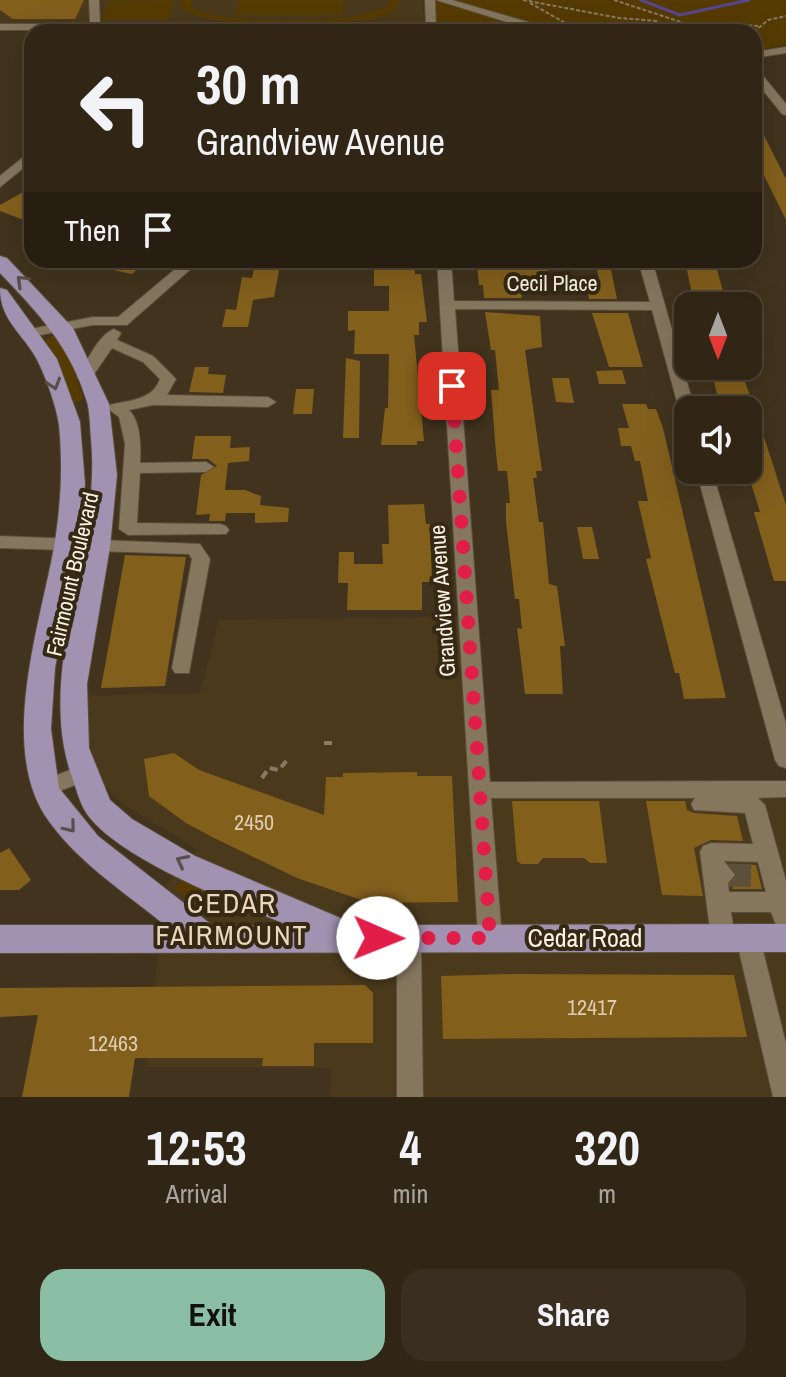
<!DOCTYPE html>
<html lang="en">
<head>
<meta charset="utf-8">
<style>
  :root { --surface:#312616; --page:#392e1f; --text:#f1f3f6; --muted:#a8a5a1; --line:#4c4335; --accent:#8abfa5 }
  body { margin:0; font-family:"Archivo Narrow",sans-serif; background:var(--page); color:var(--text); height:100vh; display:flex; flex-direction:column; font-size:30px; white-space:nowrap }
  * { box-sizing:border-box; margin:0 }
  p { font-size:26px; color:var(--muted) }
  .icon { flex:none; width:44px; height:44px; fill:none; stroke:currentColor; stroke-width:2; stroke-linecap:round; stroke-linejoin:round }
  .map { position:relative; height:1097px; overflow:hidden }
  .panel { display:flex; flex-direction:column; background:var(--surface); flex:1 }
  .panel>* { flex:none }
  .guide { position:absolute; left:24px; top:24px; width:738px; height:244px; border-radius:24px; box-shadow:0 8px 32px #0002,0 0 0 2px var(--line); background:#312616; color:var(--text); overflow:hidden }
  .needle { width:52px; rotate:180deg }
  .controls { position:absolute; left:674px; top:292px; display:grid; gap:16px }
  .controls a { display:grid; place-items:center; width:88px; height:88px; border-radius:16px; background:var(--surface); box-shadow:0 8px 32px #0002,0 0 0 2px var(--line); font-size:40px }
  .pin { position:absolute; display:grid; place-items:center; width:68px; height:68px; color:#fff; margin:-34px; border-radius:16px; box-shadow:0 4px 12px #0006 }
  .me { position:absolute; width:88px; margin:-44px; rotate:91deg; stroke-linejoin:round; filter:drop-shadow(0 0 6px #0008) }
  .turn { display:flex; align-items:center; gap:28px; height:168px; padding:0 40px; font-size:36px }
  .turn .icon { width:104px; height:104px; stroke-width:2.5 }
  .turn b { display:block; font-size:56px; line-height:68px }
  .then { display:flex; align-items:center; height:76px; padding:0 40px; background:#0003; gap:16px; font-size:30px }
  .eta { display:flex; justify-content:space-evenly; align-items:center; height:136px; text-align:center }
  .eta b { font-size:48px; font-weight:800; line-height:56px }
  .primary-button { display:flex; gap:16px; margin-top:auto; padding:16px 40px }
  .primary-button a { flex:1; height:92px; border-radius:24px; background:var(--accent); color:#111; font-size:32px; font-weight:800; line-height:92px; text-align:center }
  .primary-button a+a { background:var(--page); color:var(--text) }
  .map>svg:first-child { display:block }
  .built { fill:#4a391b }
  .green { fill:#553b02 }
  .lines { fill:none; stroke-linecap:round; stroke-linejoin:round }
  .stream { stroke:#58458f; stroke-width:3 }
  .building { fill:#835f1c }
  .minor-tunnel { stroke:#5d503b; stroke-width:23; stroke-dasharray:23 12; stroke-linecap:butt }
  .minor-casing { stroke:#5a4f3b; stroke-width:2 }
  .major-casing { stroke:#5a4f3b; stroke-width:2 }
  .path-far1 { stroke:#877b68; stroke-width:2; stroke-dasharray:4 2; stroke-linecap:butt }
  .path { stroke:#877b68; stroke-width:4; stroke-dasharray:8 5; stroke-linecap:butt }
  .minor { fill:#85765e; fill-rule:evenodd }
  .major { fill:#a092b0; fill-rule:evenodd }
  .oneway { stroke:#5b4e4a }
  .route { stroke:#e11d48; stroke-width:14; stroke-dasharray:0 25.2 }
  .labels { text-anchor:middle; stroke-width:8; stroke-linejoin:round; paint-order:stroke }
  .street-label { font-size:22px; fill:#faf2e4; stroke:#362913 }
  .near-number-label { font-size:22px; fill:#dccdb2 }
  .near-street-label { font-size:26px; fill:#faf2e4; stroke:#362913 }
  .near-neighbourhood-label { font-size:28px; letter-spacing:2px; fill:#e9d8bd; stroke:#362913 }
</style>
</head>
<body>
<div class="map">
<svg width="786" height="1097" viewBox="0 0 786 1097">
  <rect width="100%" height="100%" fill="#41331d"/>
  <g class="built">
    <path d="M0,0h422l3,24 -425,1z"/>
    <path d="M459,617l12,181 172,1 -1,-7h144v305h-456l1,-29 -185,-1 20,-183 31,-35 -74,-45 -23,-23 -31,-85 131,-3 19,-73z"/>
  </g>
  <g class="green">
    <path d="M174,0l-6,20h-66l8,-19z"/>
    <path d="M182,0h10l-1,7c21,18 194,20 200,-7l10,2 -15,14 -19,4c-31,4 -172,12 -186,-15z"/>
    <path d="M239,0h104l-1,15h-106z"/>
    <path d="M435,0h351v45l-32,6v-19l-311,-4 -7,-3z"/>
    <path d="M51,336h5l15,26 12,37 -5,3 -8,-1 -26,-59z"/>
    <path d="M187,877l48,25 3,8 -4,4 -18,-2 -42,-23z"/>
  </g>
  <g class="lines">
    <path class="stream" d="M641,0l39,15 69,-15"/>
  </g>
  <g class="building">
    <path d="M0,0h84l-9,19h-62l-13,-9z"/>
    <path d="M754,116l32,63v41l-32,-65z"/>
    <path d="M32,187v36l-32,-12v-6z"/>
    <path d="M95,260h52l-15,14 -38,-8z"/>
    <path d="M256,260h25l-7,37 -21,3 -5,27h-26l4,-18 10,1 6,-33 10,1z"/>
    <path d="M480,260h43l1,5h23l3,17h-30l2,16h-38l-1,-13h-4l-2,-21h4z"/>
    <path d="M595,260h14l8,39h-28l-2,-13h9l-1,-7h4z"/>
    <path d="M374,261h40l1,13h6l6,48h-8v13h-5l10,106h-7v4h-36l4,-37h3l1,-54h-35l1,-24 -7,1v-20h41v-25h-15z"/>
    <path d="M685,261l30,1 9,33 -32,-1z"/>
    <path d="M485,312l55,4 2,31 -17,3 17,121h-6l1,7h-4l6,44h4l6,62 8,2 8,60h-5l3,48h-38l-8,-66 5,1 -3,-30h-4l-9,-77v-19h4l-3,-32h-9l-2,-18 -5,-63h8l-4,-40h-4z"/>
    <path d="M592,313h36l15,54h-34z"/>
    <path d="M346,358l14,3 -1,77h-16z"/>
    <path d="M710,366h29l16,43 31,96v76h-12l-20,-69h6l-12,-38v-65l-27,1z"/>
    <path d="M195,367h14l-1,7 18,1 -3,18 -34,-1z"/>
    <path d="M622,370l4,14h-27l-3,-13z"/>
    <path d="M552,378h17l5,25 -18,-1z"/>
    <path d="M296,389h18l-2,25h-19z"/>
    <path d="M622,404h24l2,5h8l7,19 63,270 -42,1 -5,-26h-4l-29,-114 5,-1 -13,-57h10l-8,-40h-5l-4,-15h-10l-3,-18h11z"/>
    <path d="M195,436h36l-1,12 20,-1 -1,14 -21,2 -3,27h20l16,6 -1,9 29,3 -1,14 -33,1v-10h-29l-1,8h-16l1,-7 -14,1 5,-40 16,-9 -9,-7h-16z"/>
    <path d="M424,504l2,20h4l2,58h-10v28h-75l1,-27h-10l1,-31h15v12h29l-1,-20h7l-1,-39z"/>
    <path d="M577,527h15l7,32h-16z"/>
    <path d="M125,555l61,2 -21,129 -64,2z"/>
    <path d="M174,753l25,17 125,45 2,-38h17v-4l74,-1v4h35l6,126 -88,1 -73,-25 -83,-40 -28,-15 -37,-27 -5,-37z"/>
    <path d="M512,801h87l8,62h-17l-6,-5h-41l-5,6h-17l-4,-3z"/>
    <path d="M646,801h39l2,9 7,3 43,3 6,25 -32,-1 -17,8 9,48 -41,-1z"/>
    <path d="M9,848l22,32 -12,10h-19v-37z"/>
    <path d="M730,864l26,1 6,24h-30l6,-14z"/>
    <path d="M514,974l220,1 13,62 -304,2 -2,-63z"/>
    <path d="M365,985l8,8v50h-59v23h-52l1,-8h-128l-6,39h-107l16,-82 -38,2v-29z"/>
  </g>
  <g class="lines">
    <path class="minor-tunnel" d="M728,875l38,1"/>
    <defs>
      <g id="minor">
        <path d="M89,0h10l1,24 326,2 -1,-26h10l1,26 87,1 -87,-27h16l76,22 1,2 -4,3h22l5,3h-552v-6h90z"/>
        <path d="M786,47v6l-32,5v-6z"/>
        <path d="M754,69l4,1 28,34v11l-4,-1 -28,-35z"/>
        <path d="M32,150v11l-32,26v-11z"/>
        <path d="M186,260h15l-74,65h-34l-63,12 -7,-4 7,-4 63,-12h25z"/>
        <path d="M437,260h14l3,41 196,1 -12,-42h14l43,150h-7v8l-8,-5 -28,-103 -197,-1 35,473 296,-1v16l-28,1 7,7 21,76v52l-8,-3 -7,-18h-40l4,26 -4,7 -8,3 -8,-3 -4,-7 -11,-86 3,-6 8,-3 42,1 -8,-31 -51,-3 -3,-6 4,-6h-204l11,140 -4,7 -8,3 -8,-3 -4,-7zM724,861l34,1 8,30h-37l-1,-9 7,-8z"/>
        <path d="M114,329l7,4 -4,7 36,16 23,23 -9,16 101,2 8,5 -8,5 -115,-2 -24,5c12,12 12,36 11,53l66,-1 8,5 -8,5 -66,1 -3,50 83,1 6,2 3,4 -3,4 -98,1 -9,-6 6,-85 -6,-27 -12,-9 2,-3c20,-5 43,-4 51,-26l-17,-17 -31,-14 -22,32h-10l-3,-3c10,-15 21,-42 37,-48z"/>
        <path d="M696,470h16l74,254v44l-7,-2 -4,-6z"/>
        <path d="M0,536l200,8 10,15 -21,114h-14l-3,-5 20,-109 -3,-5 -189,-6z"/>
        <path d="M75,768l8,2 3,6 -3,6 -39,15 -8,-2 -3,-6 3,-6z"/>
        <path d="M748,928l8,3 4,7 26,106v53h-13l-37,-159 4,-7z"/>
        <path d="M409,929l8,3 4,7 2,158h-26v-158l4,-7z"/>
      </g>
      <path id="major" d="M0,256l7,2 66,70 36,76 8,71 -7,72 -23,137 2,64 21,52 22,19 63,37 162,69 429,-1v28l-786,1v-28h165c-42,-34 -91,-65 -121,-111 -44,-72 -4,-189 10,-267 7,-41 9,-81 5,-122 -3,-20 -14,-51 -24,-69 -15,-25 -35,-37 -35,-68l7,2 50,69 23,63 5,62 -7,62 -23,122 -4,61 8,59 39,48 114,89h76c-53,-21 -169,-66 -201,-111 -7,-10 -10,-23 -14,-34 -40,-108 29,-228 18,-341 -1,-12 -1,-26 -4,-37 -17,-56 -48,-88 -87,-129z"/>
    </defs>
    <use href="#minor" class="minor-casing"/>
    <use href="#major" class="major-casing"/>
    <g class="path-far1">
      <path d="M523,0l96,18 39,3"/>
      <path d="M614,0l70,23 74,3"/>
      <path d="M530,3l42,24"/>
      <path d="M558,25l31,7"/>
      <path d="M754,32l14,-12 18,-4"/>
    </g>
    <g class="path">
      <path d="M324,743h8"/>
      <path d="M262,778l7,-10 10,2 8,-10"/>
    </g>
    <use href="#minor" class="minor"/>
    <use href="#major" class="major"/>
  </g>
  <defs><path id="oneway-chevron" d="M-2-3.5L2.5 0L-2 3.5" fill="none" stroke-width="1.6" stroke-linecap="round" stroke-linejoin="round" transform="scale(2)"/></defs>
  <g class="oneway">
    <use href="#oneway-chevron" transform="translate(22 281) rotate(-136)"/>
    <use href="#oneway-chevron" transform="translate(54 384) rotate(73)"/>
    <use href="#oneway-chevron" transform="translate(70 827) rotate(51)"/>
    <use href="#oneway-chevron" transform="translate(182 861) rotate(-153)"/>
  </g>
  <g class="lines">
    <path class="route" d="M378,938h112l-38,-552"/>
  </g>
  <g class="labels">
    <g class="street-label">
      <text x="552" y="291">Cecil Place</text>
      <text transform="translate(72 574) rotate(-77)" y="8">Fairmount Boulevard</text>
      <text transform="translate(442 601) rotate(-94)" y="8">Grandview Avenue</text>
    </g>
    <g class="near-number-label">
      <text x="254" y="830">2450</text>
      <text x="592" y="1015">12417</text>
      <text x="113" y="1051">12463</text>
    </g>
    <g class="near-street-label">
      <text x="585" y="947">Cedar Road</text>
    </g>
    <g class="near-neighbourhood-label">
      <text x="232" y="913">CEDAR<tspan x="232" dy="32">FAIRMOUNT</tspan></text>
    </g>
  </g>
</svg>
<div class="controls">
<a><svg class="needle" viewBox="-14 -14 28 28"><path d="M0-13l5 13h-10z" fill="#e53935"/><path d="M0 13l5-13h-10z" fill="#a8a5a1"/></svg></a>
<a><svg class="icon" aria-label="sound" viewBox="0 0 24 24"><path d="M4 9h4l5-4v14l-5-4H4zM17 9q2 3 0 6"/></svg></a>
</div>
<div class="pin" style="left:452px;top:386px;background:#d93025"><svg class="icon" aria-label="arrive" viewBox="0 0 24 24"><path d="M6 21V4h12l-3 4 3 4H6"/></svg></div>
<svg class="me" style="left:378px;top:938px" viewBox="-20 -20 40 40"><circle r="19" fill="#fff"/><path d="M0-13L10 11 0 6-10 11z" fill="#e11d48"/></svg>
<div class="guide">
<div class="turn"><svg class="icon" aria-label="left" viewBox="0 0 24 24"><path d="M17 20v-9H6M10 6l-5 5 5 5"/></svg><div><b>30 m</b>Grandview Avenue</div></div>
<div class="then">Then<svg class="icon" aria-label="arrive" viewBox="0 0 24 24"><path d="M6 21V4h12l-3 4 3 4H6"/></svg></div>
</div>
</div>
<section class="panel">
<div class="eta">
<div><b>12:53</b><p>Arrival</p></div>
<div><b>4</b><p>min</p></div>
<div><b>320</b><p>m</p></div>
</div>
<div class="primary-button"><a>Exit</a><a>Share</a></div>
</section>
</body>
</html>
